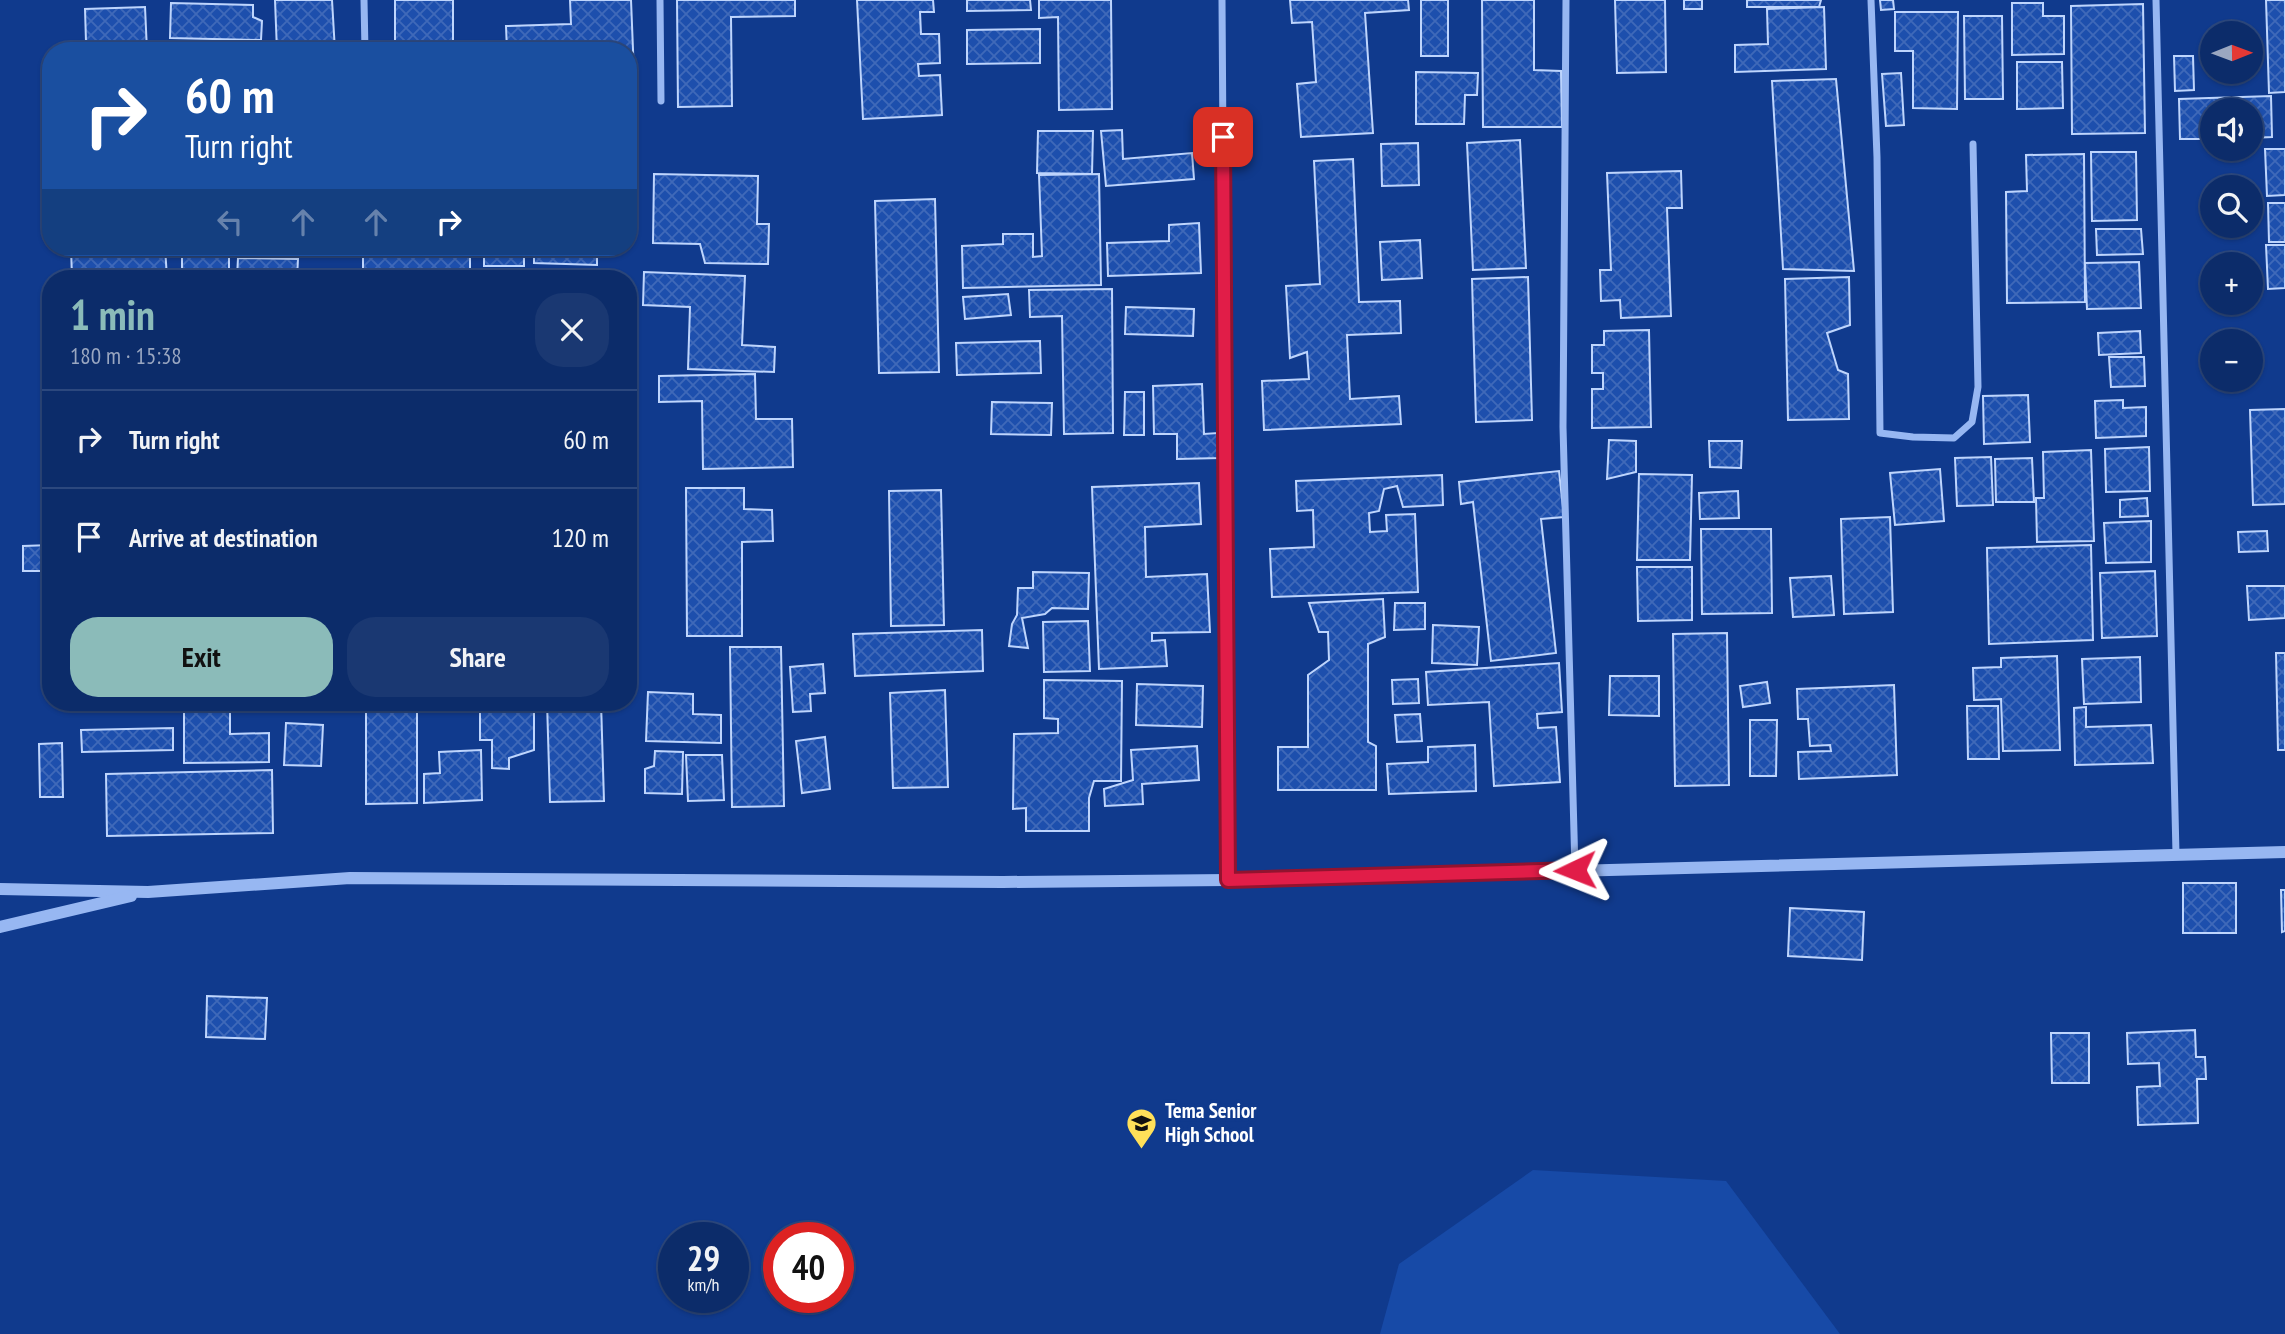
<!DOCTYPE html>
<html lang="en">
<head>
<meta charset="utf-8">
<style>
  :root { --surface:#0c2c6a; --page:#1a3872; --text:#f1f3f6; --muted:#9aa7c1; --line:#2c487e; --accent:#8bbbb9 }
  body { margin:0; font-family:"PT Sans Narrow",sans-serif; background:var(--page); color:var(--text); height:100vh; display:flex; flex-direction:column; font-size:26px; white-space:nowrap }
  * { box-sizing:border-box; margin:0 }
  p { font-size:23px; color:var(--muted) }
  .icon { flex:none; width:38px; height:38px; fill:none; stroke:currentColor; stroke-width:2; stroke-linecap:round; stroke-linejoin:round }
  .map { position:relative; flex:1; overflow:hidden }
  .side { position:absolute; left:42px; top:270px; width:595px; height:441px; display:flex; flex-direction:column; background:var(--surface); border-radius:28px; box-shadow:0 2px 5px #0004,0 0 0 2px var(--line) }
  .side>* { flex:none }
  .top-card { position:absolute; left:42px; top:42px; width:595px; height:214px; border-radius:28px; box-shadow:0 2px 5px #0004,0 0 0 2px var(--line); background:#1a4fa0; color:#fff; overflow:hidden }
  .needle { width:46px; rotate:89deg }
  .controls { position:absolute; left:2200px; top:21px; display:grid; gap:14px }
  .controls a { display:grid; place-items:center; width:63px; height:63px; border-radius:50%; background:var(--surface); box-shadow:0 2px 5px #0004,0 0 0 2px var(--line); font-size:35px }
  .speed { position:absolute; left:658px; top:1222px; display:flex; gap:14px; font-size:35px; font-weight:700; text-align:center }
  .speed>* { display:grid; place-content:center; width:91px; height:91px; border-radius:50%; background:var(--surface); box-shadow:0 2px 5px #0004,0 0 0 2px var(--line); line-height:1 }
  .speed small { font-size:18px; font-weight:400 }
  .speed .limit { border:10px solid #d22; background:#fff; color:#111 }
  .pin { position:absolute; display:grid; place-items:center; width:60px; height:60px; color:#fff; margin:-30px; border-radius:14px; box-shadow:0 4px 10px #0006 }
  .me { position:absolute; width:77px; margin:-38px; rotate:268deg; stroke-linejoin:round; filter:drop-shadow(0 0 5px #0008) }
  .turn { display:flex; align-items:center; gap:24px; height:147px; padding:0 28px; font-size:32px }
  .turn .icon { width:91px; height:91px; stroke-width:2.5 }
  .turn b { display:block; font-size:49px; line-height:60px }
  .lanes { display:flex; align-items:center; height:66px; padding:0 28px; background:#0003; justify-content:center; gap:35px; direction:ltr }
  .lanes .off { opacity:.35 }
  .round { display:grid; place-items:center; flex:none; width:74px; height:74px; border-radius:28px; background:var(--page) }
  .headline { display:flex; align-items:center; justify-content:space-between; height:119px; padding:0 28px }
  h1 { font-size:42px; font-weight:700; line-height:52px; color:var(--accent) }
  .primary-button { display:flex; gap:14px; margin-top:auto; padding:14px 28px }
  .primary-button a { flex:1; height:80px; border-radius:28px; background:var(--accent); color:#111; font-size:28px; font-weight:700; line-height:80px; text-align:center }
  .primary-button a+a { background:var(--page); color:var(--text) }
  ul { padding:0; list-style:none }
  li { display:flex; align-items:center; gap:21px; height:98px; padding:0 28px; border-top:2px solid var(--line) }
  li div { flex:1 }
  li b { display:block; font-size:26px }
  li em { font-style:normal }
  .map>svg:first-child { display:block }
  .green { fill:#174aa7 }
  .building { fill:url(#building-cross-hatch); stroke:#bed5fd; stroke-width:2 }
  .lines { fill:none; stroke-linecap:round; stroke-linejoin:round }
  .minor { stroke:#97b7f2; stroke-width:7 }
  .tertiary { stroke:#97b7f2; stroke-width:12 }
  .route-casing { stroke:#92132f; stroke-width:18 }
  .route { stroke:#e11d48; stroke-width:12 }
  .labels { text-anchor:middle; stroke-width:7; stroke-linejoin:round; paint-order:stroke }
  .poi-label { font-size:21px; font-weight:bold; fill:#fff; stroke:#103a8d; text-anchor:start }
</style>
</head>
<body>
<div class="map">
<svg width="2285" height="1334" viewBox="0 0 2285 1334">
  <defs>
    <pattern id="building-cross-hatch" width="8" height="8" patternUnits="userSpaceOnUse" patternTransform="scale(1.75)"><rect width="8" height="8" fill="#1d4fad"/><path d="M0 0l8 8M0 8l8-8" fill="none" stroke="#3f69b9"/></pattern>
  </defs>
  <rect width="100%" height="100%" fill="#103a8d"/>
  <path class="green" d="M1533,1170l193,11 114,153h-460l19,-70z"/>
  <g class="building">
    <path d="M275,0h57l3,51h-58z"/>
    <rect x="395" y="0" width="58" height="51"/>
    <path d="M570,0h61l5,124h-8v-73h-121l-1,-25 65,-2z"/>
    <path d="M677,0h118v16l-64,1 1,89 -54,1z"/>
    <path d="M857,0h76l1,12h-14l1,22h18l1,29 -22,1 1,12 21,-1 2,40 -79,4z"/>
    <path d="M967,0h63l1,10 -64,1z"/>
    <path d="M1039,0h72l1,109 -53,1 -1,-93 -19,1z"/>
    <path d="M1290,0h118l1,10 -44,3 8,120 -72,4 -4,-53 19,-2 -4,-60 -20,1z"/>
    <rect x="1421" y="0" width="27" height="56"/>
    <path d="M1482,0h52v70l27,1 1,56h-79z"/>
    <path d="M1615,0h50l1,72 -49,1z"/>
    <rect x="1684" y="0" width="18" height="9"/>
    <path d="M1747,0h74l-2,7h-72z"/>
    <path d="M1880,0h13l1,9 -13,1z"/>
    <path d="M2266,0h19v92l-16,1z"/>
    <path d="M171,3l82,2v12l9,4 -1,19 -91,-2z"/>
    <path d="M2012,3h31v13h21v38l-52,1z"/>
    <path d="M2143,4l2,129 -73,1 -1,-128z"/>
    <path d="M145,7l2,44h-72v-9h11l-1,-33z"/>
    <path d="M1824,7l2,62 -91,3v-27l33,-1 -1,-35z"/>
    <path d="M1895,12h63l-1,97 -44,-1v-57h-18z"/>
    <path d="M1964,16h38l1,83h-38z"/>
    <path d="M1040,29v34l-73,1v-34z"/>
    <path d="M2174,56h19l1,34 -19,1z"/>
    <path d="M2017,62h45l1,46 -46,1z"/>
    <path d="M1416,72l62,1 -1,22h-12l-1,29h-48z"/>
    <path d="M1901,73l3,52 -18,1 -4,-52z"/>
    <path d="M1836,79l18,192 -71,-2 -11,-188z"/>
    <path d="M2271,96l1,41 -22,1v-28h-38v29h-32l-1,-40z"/>
    <path d="M1122,130l1,29 69,-6 2,26 -88,7 -5,-55z"/>
    <path d="M1038,131h55l-1,43 -55,-1z"/>
    <path d="M1520,140l6,128 -53,2 -6,-127z"/>
    <path d="M1418,143l1,42 -37,1 -1,-42z"/>
    <path d="M2265,149h20v46l-18,1z"/>
    <path d="M2091,152h45l1,68 -45,1z"/>
    <path d="M2084,154l1,148 -78,1 -1,-111 21,-1 -1,-36z"/>
    <path d="M1353,159l6,143 41,-1 1,32 -54,2 3,64 49,-3 2,28 -137,6 -2,-49 47,-2 -2,-27 -17,6 -4,-72 34,-2 -6,-123z"/>
    <path d="M1681,171l1,37h-15l4,108 -50,2 -1,-18 -19,1 -1,-31h11l-4,-97z"/>
    <path d="M654,174l104,2 -1,48h12l-1,40 -63,-1 -5,-19 -47,-1z"/>
    <path d="M1099,174l2,111 -138,3 -1,-42 41,-2v-10h30v23l9,-1 -3,-81z"/>
    <path d="M935,199l4,173 -60,1 -4,-172z"/>
    <path d="M2268,203h17v39h-16z"/>
    <path d="M1199,223l2,50 -93,3 -1,-33 62,-2v-16z"/>
    <path d="M2096,229h45l2,25 -46,1z"/>
    <path d="M1420,240l2,38 -40,2 -2,-38z"/>
    <path d="M2266,245h19v43l-17,1z"/>
    <path d="M165,247l2,31h-95l-1,-30z"/>
    <rect x="182" y="247" width="47" height="31"/>
    <path d="M363,247h107v30l46,1h-87v-4l-66,-1z"/>
    <rect x="484" y="247" width="40" height="19"/>
    <path d="M534,247h63v18l-63,-2z"/>
    <path d="M238,258l60,1 -1,19h-60z"/>
    <path d="M2139,262l2,46 -54,1 -2,-46z"/>
    <path d="M537,272l72,3v3h-72z"/>
    <path d="M644,272l101,4 -3,69 33,2 -1,25 -86,-3 2,-62 -47,-2z"/>
    <path d="M1528,277l4,143 -56,2 -4,-143z"/>
    <path d="M1849,277l1,48 -23,8 11,37 10,4 1,45 -61,1 -3,-141z"/>
    <path d="M1112,289l1,144 -49,1 -2,-118 -32,1 -1,-27z"/>
    <path d="M1008,294l3,21 -46,4 -2,-22z"/>
    <path d="M1126,307l68,2 -1,27 -68,-2z"/>
    <path d="M1649,330l2,97 -59,1v-39h11v-16h-11v-28h12v-14z"/>
    <path d="M2140,331l1,22 -42,2 -1,-22z"/>
    <path d="M1040,341l1,32 -84,2 -1,-32z"/>
    <path d="M2109,357h35l1,29 -34,1z"/>
    <path d="M755,374l1,45h36l1,48 -90,2 -1,-68 -43,1v-26z"/>
    <path d="M1202,384l2,50 14,-1 2,25 -43,1v-25h-23l-1,-48z"/>
    <path d="M1125,392h19v43h-20z"/>
    <path d="M2028,395l2,47 -46,2 -1,-48z"/>
    <path d="M2123,400v8l23,-1v29l-50,2 -1,-37z"/>
    <path d="M992,402l60,1 -1,32 -60,-1z"/>
    <path d="M2285,409v95l-32,1 -3,-95z"/>
    <path d="M1609,440l27,1v31l-29,7z"/>
    <path d="M1709,441h33l-1,27 -31,-1z"/>
    <path d="M2149,447l1,44 -44,1 -1,-43z"/>
    <path d="M2091,450l3,91 -57,1 -1,-44h8l-1,-46z"/>
    <path d="M1991,457l2,48 -36,1 -2,-48z"/>
    <path d="M2032,458l2,44h-38l-1,-43z"/>
    <path d="M1940,469l4,52 -49,4 -5,-52z"/>
    <path d="M1559,471l5,46 -23,2 15,134 -65,8 -18,-159 -12,2 -2,-22z"/>
    <path d="M1639,474l53,1 -2,85h-53z"/>
    <path d="M1442,475l1,30 -40,2 -6,-21 -13,3 -5,22 -10,2 1,19 17,-1 -1,-16 29,-1 3,78 -146,5 -2,-48 44,-2 -1,-37 -16,1 -1,-30z"/>
    <path d="M1199,483l2,41 -56,3 1,50 61,-3 3,58 -58,1v8l13,-1 2,26 -68,3 -7,-182z"/>
    <path d="M686,488h58v21l28,1 1,31 -31,1v94h-55z"/>
    <path d="M941,490l3,135 -53,1 -2,-135z"/>
    <path d="M1738,491l1,27 -39,1 -1,-26z"/>
    <path d="M2147,498l1,18 -28,1v-17z"/>
    <path d="M1890,517l3,95 -49,2 -3,-95z"/>
    <path d="M2151,521v41l-45,1 -2,-40z"/>
    <path d="M1701,529h70l1,84 -70,1z"/>
    <path d="M2267,531l1,20 -29,1 -1,-20z"/>
    <path d="M51,545v26h-28v-25z"/>
    <path d="M2091,545l2,95 -104,4 -2,-96z"/>
    <path d="M1637,567h55v53l-54,1z"/>
    <path d="M2155,571l2,65 -55,2 -2,-65z"/>
    <path d="M1033,572l56,1 -1,36 -36,-1 -7,6 -23,4 6,30 -19,-2 3,-22 5,-9 1,-27h15z"/>
    <path d="M1831,576l3,39 -41,2 -3,-39z"/>
    <path d="M2247,586h38v32l-36,2z"/>
    <path d="M1383,599l2,38 -17,7v98l8,4v44h-98v-43h30v-72l21,-15 -1,-28h-9l-10,-29z"/>
    <path d="M1395,603h30v26l-31,1z"/>
    <path d="M1088,621l2,50 -46,1 -1,-50z"/>
    <path d="M1433,625l46,2 -2,38 -45,-2z"/>
    <path d="M982,630l1,41 -128,5 -2,-42z"/>
    <path d="M1727,633l2,152 -54,1 -2,-152z"/>
    <path d="M730,647h51l3,159 -52,1z"/>
    <path d="M2276,653h9v97h-7z"/>
    <path d="M2057,656l3,94 -57,1 -2,-52 -27,1 -1,-32 28,-1v-9z"/>
    <path d="M2140,657l1,45 -57,2 -2,-45z"/>
    <path d="M1559,663l3,49 -25,2 1,14 18,-1 4,55 -66,4 -5,-84 -61,3 -2,-33z"/>
    <path d="M823,664l2,29 -15,1 1,17 -18,1 -3,-45z"/>
    <path d="M1610,676h49v40l-50,-1z"/>
    <path d="M1418,679l1,24 -26,1 -1,-24z"/>
    <path d="M1044,680l78,1 -1,100h-27l-5,17v33h-63v-23l-13,1 1,-75 44,-1v-14l-14,-1z"/>
    <path d="M1767,682l3,21 -27,4 -3,-21z"/>
    <path d="M1137,684l66,2 -1,41 -66,-2z"/>
    <path d="M1894,685l3,90 -98,4 -1,-27 33,-1 -1,-6 -20,1 -2,-27h-10l-1,-30z"/>
    <path d="M945,690l3,97 -55,1 -3,-95z"/>
    <path d="M648,692l45,2v20l28,1v28l-75,-2z"/>
    <path d="M87,702h84v8l-84,1z"/>
    <path d="M184,702h46v32l39,-1v29l-85,1z"/>
    <path d="M277,702h39v3z"/>
    <path d="M366,702h51v101l-51,1z"/>
    <path d="M547,702h54l3,99 -54,1z"/>
    <path d="M480,704h54v46l-25,8v11l-17,-1v-28h-12z"/>
    <path d="M1967,706h31l1,53h-31z"/>
    <path d="M2086,707v20l65,-2 2,38 -78,2 -1,-57z"/>
    <path d="M1420,714l2,27 -25,1 -2,-27z"/>
    <path d="M1750,720h27l-1,56h-26z"/>
    <path d="M286,723l37,2 -2,41 -37,-1z"/>
    <path d="M173,728v22l-91,2 -1,-22z"/>
    <path d="M825,737l5,52 -28,4 -6,-52z"/>
    <path d="M62,743l1,54h-23l-1,-53z"/>
    <path d="M1475,745l1,46 -87,3 -2,-30 41,-2v-15z"/>
    <path d="M1197,746l2,34 -57,4 1,20 -38,2 -1,-17 29,-9 -2,-30z"/>
    <path d="M481,750l1,50 -58,3v-29l16,-1 -1,-21z"/>
    <path d="M655,751l28,1 -1,42 -37,-1v-24l9,-3z"/>
    <path d="M686,755h36l2,45 -36,1z"/>
    <path d="M272,770l1,63 -166,3 -1,-62z"/>
    <rect x="2183" y="883" width="53" height="50"/>
    <path d="M2281,890h4v41l-3,1z"/>
    <path d="M1790,908l74,4 -2,48 -74,-4z"/>
    <path d="M207,996l60,2 -2,41 -59,-2z"/>
    <path d="M2195,1030l1,27h9l1,22h-9l1,44 -60,2 -1,-38 23,-1 -1,-23 -31,1 -1,-31z"/>
    <path d="M2051,1033h38v50h-37z"/>
  </g>
  <g class="lines">
    <g class="minor">
      <path d="M364,0l1,51"/>
      <path d="M660,0l1,101"/>
      <path d="M1222,0l6,880"/>
      <path d="M1566,0l-3,427 12,443"/>
      <path d="M1871,0l6,157 3,276 33,4 41,1 18,-16 6,-35 -5,-243"/>
      <path d="M2156,0l20,854"/>
    </g>
    <g class="tertiary">
      <path d="M0,889l148,3 202,-14 653,4 225,-2 1057,-28"/>
      <path d="M0,927l131,-31"/>
    </g>
  </g>
  <g class="lines">
    <defs>
      <path id="route" d="M1223,137l5,743 347,-10"/>
    </defs>
    <use href="#route" class="route-casing"/>
    <use href="#route" class="route"/>
  </g>
  <defs>
    <symbol id="school-pin" viewBox="-11 -11 22 30"><path d="M0 17L-7.5 6A9.5 9.5 0 1 1 7.5 6Z" fill="#ffe059" stroke="#103a8d"/><path d="M0-5L7-2L0 1L-7-2ZM-4 1L0 2.5L4 1V4Q0 6-4 4Z" fill="#111"/></symbol>
  </defs>
  <g fill-rule="evenodd">
    <use href="#school-pin" x="1124" y="1106" width="35" height="47"/>
  </g>
  <g class="labels">
    <g class="poi-label">
      <text x="1165" y="1118">Tema Senior<tspan x="1165" dy="24">High School</tspan></text>
    </g>
  </g>
</svg>
<div class="controls">
<a><svg class="needle" viewBox="-14 -14 28 28"><path d="M0-13l5 13h-10z" fill="#e53935"/><path d="M0 13l5-13h-10z" fill="#9aa7c1"/></svg></a>
<a><svg class="icon" aria-label="sound" viewBox="0 0 24 24"><path d="M4 9h4l5-4v14l-5-4H4zM17 9q2 3 0 6"/></svg></a>
<a><svg class="icon" aria-label="search" viewBox="0 0 24 24"><circle cx="10" cy="10" r="6"/><path d="M15 15l6 6"/></svg></a>
<a>+</a>
<a>−</a>
</div>
<div class="speed"><div>29<small>km/h</small></div><div class="limit">40</div></div>
<div class="pin" style="left:1223px;top:137px;background:#d93025"><svg class="icon" aria-label="arrive" viewBox="0 0 24 24"><path d="M6 21V4h12l-3 4 3 4H6"/></svg></div>
<svg class="me" style="left:1575px;top:870px" viewBox="-20 -20 40 40"><path d="M0-17L14 15 0 8-14 15z" fill="#e11d48" stroke="#fff" stroke-width="4"/></svg>
<div class="top-card">
<div class="turn"><svg class="icon" aria-label="right" viewBox="0 0 24 24"><path d="M7 20v-9h11M14 6l5 5-5 5"/></svg><div><b>60 m</b>Turn right</div></div>
<div class="lanes"><svg class="icon off" aria-label="left" viewBox="0 0 24 24"><path d="M17 20v-9H6M10 6l-5 5 5 5"/></svg><svg class="icon off" aria-label="ahead" viewBox="0 0 24 24"><path d="M12 20V5M6 11l6-6 6 6"/></svg><svg class="icon off" aria-label="ahead" viewBox="0 0 24 24"><path d="M12 20V5M6 11l6-6 6 6"/></svg><svg class="icon" aria-label="right" viewBox="0 0 24 24"><path d="M7 20v-9h11M14 6l5 5-5 5"/></svg></div>
</div>
<section class="side">
<div class="headline"><div><h1>1 min</h1><p>180 m · 15:38</p></div><a class="round"><svg class="icon" aria-label="close" viewBox="0 0 24 24"><path d="M6 6l12 12M18 6L6 18"/></svg></a></div>
<ul>
<li><svg class="icon" aria-label="right" viewBox="0 0 24 24"><path d="M7 20v-9h11M14 6l5 5-5 5"/></svg><div><b>Turn right</b></div><em>60 m</em></li>
<li><svg class="icon" aria-label="arrive" viewBox="0 0 24 24"><path d="M6 21V4h12l-3 4 3 4H6"/></svg><div><b>Arrive at destination</b></div><em>120 m</em></li>
</ul>
<div class="primary-button"><a>Exit</a><a>Share</a></div>
</section>
</div>
</body>
</html>
